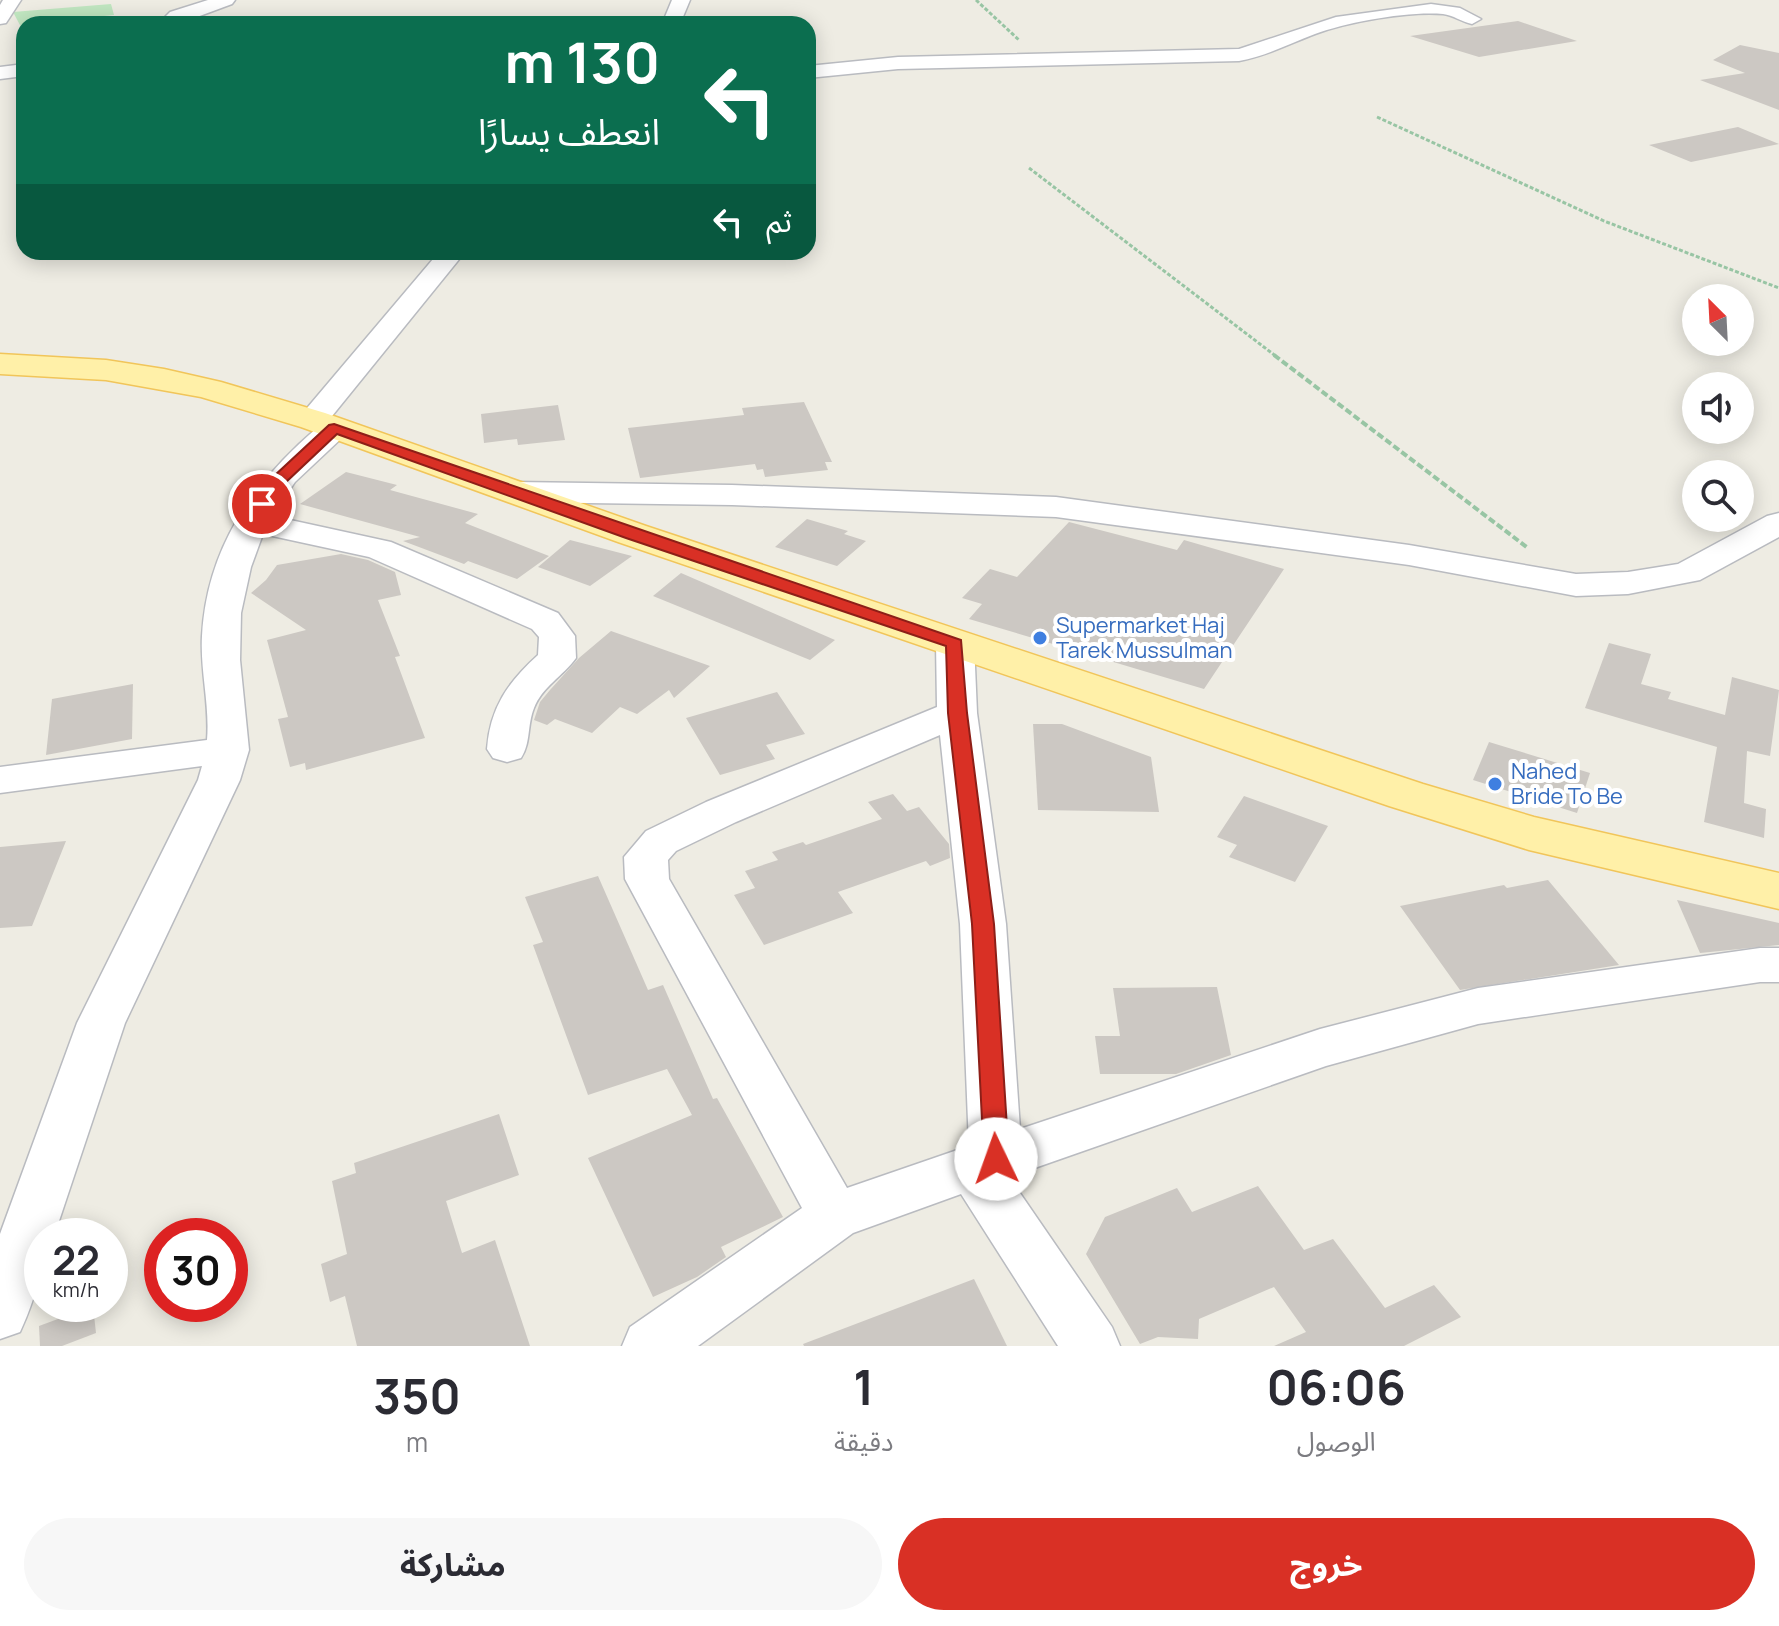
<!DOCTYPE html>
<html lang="ar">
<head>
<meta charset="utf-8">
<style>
  :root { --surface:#fff; --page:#f7f7f7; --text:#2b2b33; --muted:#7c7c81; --accent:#d93025 }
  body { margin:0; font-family:Manrope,"Noto Sans Arabic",sans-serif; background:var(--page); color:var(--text); direction:rtl; height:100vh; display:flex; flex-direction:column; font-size:30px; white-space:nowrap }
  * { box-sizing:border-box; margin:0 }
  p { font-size:26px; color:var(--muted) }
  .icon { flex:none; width:44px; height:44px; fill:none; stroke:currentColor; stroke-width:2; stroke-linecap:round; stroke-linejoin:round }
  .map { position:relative; height:1346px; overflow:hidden; direction:ltr }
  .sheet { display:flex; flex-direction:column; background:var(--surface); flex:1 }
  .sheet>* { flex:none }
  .top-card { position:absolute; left:16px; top:16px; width:800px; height:244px; border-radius:24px; box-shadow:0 4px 20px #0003; direction:rtl; background:#0b6e4f; color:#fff; overflow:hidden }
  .needle { width:52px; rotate:336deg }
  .tools { position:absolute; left:1682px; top:284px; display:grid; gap:16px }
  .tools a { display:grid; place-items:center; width:72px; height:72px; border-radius:50%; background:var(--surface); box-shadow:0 4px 20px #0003; font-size:40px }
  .speed { position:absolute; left:24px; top:1218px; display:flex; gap:16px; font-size:40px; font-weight:700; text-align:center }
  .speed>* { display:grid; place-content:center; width:104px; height:104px; border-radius:50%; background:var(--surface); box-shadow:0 4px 20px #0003; line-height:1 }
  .speed small { font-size:20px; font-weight:400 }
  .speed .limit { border:12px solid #d22; background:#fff; color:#111 }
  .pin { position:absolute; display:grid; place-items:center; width:68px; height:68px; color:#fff; margin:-34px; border:4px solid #fff; border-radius:50%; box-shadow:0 2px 8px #0007 }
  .me { position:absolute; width:88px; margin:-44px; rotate:357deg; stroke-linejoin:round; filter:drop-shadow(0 0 6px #0008) }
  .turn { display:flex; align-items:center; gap:28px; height:168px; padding:0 24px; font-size:36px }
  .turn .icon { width:104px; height:104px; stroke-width:2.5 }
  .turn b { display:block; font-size:56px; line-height:68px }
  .then { display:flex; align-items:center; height:76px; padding:0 24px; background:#0003; gap:16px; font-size:30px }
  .eta { display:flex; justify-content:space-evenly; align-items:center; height:136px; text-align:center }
  .eta b { font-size:48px; font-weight:700; line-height:56px }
  .button { display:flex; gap:16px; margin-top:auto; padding:16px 24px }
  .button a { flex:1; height:92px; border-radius:48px; background:var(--accent); color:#fff; font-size:32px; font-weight:700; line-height:92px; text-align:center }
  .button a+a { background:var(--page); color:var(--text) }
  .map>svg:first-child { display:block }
  .green { fill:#c0e6c0 }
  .building { fill:#ccc8c3 }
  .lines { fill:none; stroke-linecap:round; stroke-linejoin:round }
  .minor-casing { stroke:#b9bbc0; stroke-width:3 }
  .major-casing { stroke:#f1c55a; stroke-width:3 }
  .path-far1 { stroke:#98c5a4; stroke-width:3; stroke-dasharray:4 2; stroke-linecap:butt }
  .path { stroke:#98c5a4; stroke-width:4; stroke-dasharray:7 3; stroke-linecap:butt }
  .minor { fill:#fff; fill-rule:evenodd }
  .major { fill:#fff0a8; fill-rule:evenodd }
  .route { fill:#d93025; stroke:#8d1f18; stroke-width:2 }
  .shop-dot { fill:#3f7fe0; stroke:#fff; stroke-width:3 }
  .labels { text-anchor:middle; stroke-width:8; stroke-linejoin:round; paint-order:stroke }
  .shop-label { font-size:22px; fill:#366cbe; stroke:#fff; text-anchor:start }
</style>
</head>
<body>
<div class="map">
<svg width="1779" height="1346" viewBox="0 0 1779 1346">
  <rect width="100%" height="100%" fill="#eeece3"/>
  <path class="green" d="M111,4l3,11 -90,9 -3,3 -8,-15z"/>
  <g class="building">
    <path d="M1518,21l59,20 -98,16 -69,-21z"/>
    <path d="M1740,45l39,8v57l-79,-30 45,-7 -32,-13z"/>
    <path d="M1738,127l41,17 -88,18 -42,-17z"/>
    <path d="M804,402l28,60h-7l3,8 -63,7 -2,-8 -6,1 -2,-6 -115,14 -12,-50 116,-13 -2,-7z"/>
    <path d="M558,405l7,35 -47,5 -1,-6 -33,4 -3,-29z"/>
    <path d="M346,472l51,13 -7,5 88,24 -13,9 84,33 -32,23 -49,-18 -4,3 -61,-23 17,-4 -120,-33z"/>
    <path d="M807,519l41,12 -4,3 22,7 -29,25 -62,-19z"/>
    <path d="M1069,522l108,28 7,-10 100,29 -80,120 -235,-70 13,-15 -20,-6 28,-29 27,8z"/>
    <path d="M570,540l62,16 -42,30 -52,-19z"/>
    <path d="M341,554l27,6 27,12 6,23 -23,5 22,56 -5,1 30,81 -119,32 -1,-7 -15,4 -12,-48 10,-2 -21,-77 39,-10 -55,-37 15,-13 11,-15z"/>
    <path d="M681,573l154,67 -25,20 -157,-64z"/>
    <path d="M611,631l99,35 -36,32 -5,-8 -32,24 -17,-7 -28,26 -37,-14 -8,6 -13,-5 6,-18 10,-12 29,-32z"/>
    <path d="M1609,643l42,11 -10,30 30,8 -3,7 57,16 7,-38 47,13 -9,66 -23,-5 -3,52 22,6 -2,29 -60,-16 13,-75 -132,-39z"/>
    <path d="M133,684l-1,55 -86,16 6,-56z"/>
    <path d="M777,692l28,42 -39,11 9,14 -55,16 -34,-57z"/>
    <path d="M1033,724h29l89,33 8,55 -121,-2z"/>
    <path d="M1489,742l101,31 -13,40 -104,-33z"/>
    <path d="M893,794l14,17 12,-4 30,37 1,14 -20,8 -4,-5 -88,31 15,21 -89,32 -30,-50 21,-7 -10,-17 33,-11 -6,-8 31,-10 3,3 76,-26 -14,-17z"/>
    <path d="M1244,796l84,30 -33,56 -66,-25 8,-12 -20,-8z"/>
    <path d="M66,841l-34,85 -32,2v-81z"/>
    <path d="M598,876l50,114 15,-5 50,114 4,-1 66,119 -62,30 5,10 -29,20 -44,20 -65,-139 104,-43 -25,-46 -79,26 -55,-150 10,-3 -18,-45z"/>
    <path d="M1548,880l71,85 -159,25 -60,-84 104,-21 3,3z"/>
    <path d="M1677,900l102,23v22l-79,8z"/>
    <path d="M1217,987l14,68 -55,19h-76l-5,-38h25l-7,-48z"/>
    <path d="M499,1114l20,61 -73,26 16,52 33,-13 35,106h-173l-12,-50 -15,6 -9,-38 26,-10 -15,-73 24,-8 -2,-10z"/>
    <path d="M1258,1186l46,64 29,-11 52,69 49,-23 27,32 -57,29h-130l32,-14 -32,-45 -75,32 -1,20 -40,-2 -18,7 -54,-90 19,-37 72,-29 15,24z"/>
    <path d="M974,1279l33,67h-203l-1,-2z"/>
    <path d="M93,1306l3,27 -34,13h-22l-1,-20z"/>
  </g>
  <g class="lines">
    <defs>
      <g id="minor">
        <path d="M3,0h18l-15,23 -6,1v-19z"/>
        <path d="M208,0h27l-3,4 -54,20h-20l12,-12z"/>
        <path d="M672,0h18l-10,24h-18z"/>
        <path d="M1431,4l29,4 21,11 -9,5c-10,-2 -19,-9 -29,-10 -35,-3 -95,8 -128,20 -26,10 -49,22 -76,27l-341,8 -90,9v-12l90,-9 341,-8 97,-32z"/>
        <path d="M24,64v12l-24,3v-12z"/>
        <path d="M439,252h26l-137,169 17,2 4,6 -4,6 -50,47 -23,34 119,26 167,71 17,23 1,22c-13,18 -34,29 -42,50 -7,17 -3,35 -13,50l-14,4 -14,-4 -6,-9c3,-41 21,-67 51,-94l1,-18 -7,-8 -163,-72 -106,-23 -12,33 -10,46 -1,47 9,90 -9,30 -115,243 -71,213h-12c0,37 -6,61 -22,96l-20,7v-105l77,-211 121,-243 4,-14 -202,27v-26l207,-27c3,-35 -7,-69 -5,-104 5,-88 50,-152 115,-208l-15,-2 -4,-6 4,-6z"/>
        <path d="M515,482l217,3 324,12 353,48 167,29 52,-2 50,-8 89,-48 12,-3v24l-79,43 -72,14 -52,2 -167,-31 -353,-48 -324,-12 -217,-3 -11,-3 -5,-7 5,-7z"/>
        <path d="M955,632l13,3 6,8 3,70 29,211 14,205 300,-100 158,-41 282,-40h19v34h-19l-282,42 -152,42 -317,111 103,150 8,19h-62l-97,-152 -108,39 -155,113h-76l8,-19 172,-119 -177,-329 -1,-22 22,-26 60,-29 231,-95 -1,-64 6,-8zM940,735l20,189 9,222 -122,42 -178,-309 -1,-19 8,-9 60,-29z"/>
      </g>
      <path id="major" d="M0,354l106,6 58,9 57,13 104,31 321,113 777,258 111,33 245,56v36l-250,-59 -140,-44 -771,-264 -317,-115 -100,-30 -95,-17 -106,-6z"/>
    </defs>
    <use href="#minor" class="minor-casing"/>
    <use href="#major" class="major-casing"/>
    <g class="path-far1">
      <path d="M976,0l43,40"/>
      <path d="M1377,117l227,104 175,67"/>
      <path d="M1029,168l248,189"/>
    </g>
    <path class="path" d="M1274,355l254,193"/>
    <use href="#minor" class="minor"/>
    <use href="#major" class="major"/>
  </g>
  <path class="route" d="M334,424l627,216 6,73 27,211 15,235 -4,7 -9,3 -9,-3 -3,-7 -12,-235 -24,-211 -2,-67 -320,-108 -289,-104 -53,50 -17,23h-11l-2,-3 19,-27 56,-52z"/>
  <g class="shop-dot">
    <circle cx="1040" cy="638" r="8"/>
    <circle cx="1495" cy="784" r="8"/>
  </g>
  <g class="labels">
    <g class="shop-label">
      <text x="1056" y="633">Supermarket Haj<tspan x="1056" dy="25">Tarek Mussulman</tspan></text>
      <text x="1511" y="779">Nahed<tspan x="1511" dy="25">Bride To Be</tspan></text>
    </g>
  </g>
</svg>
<div class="tools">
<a><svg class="needle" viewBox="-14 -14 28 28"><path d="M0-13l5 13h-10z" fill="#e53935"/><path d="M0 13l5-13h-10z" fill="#7c7c81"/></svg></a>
<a><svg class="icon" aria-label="sound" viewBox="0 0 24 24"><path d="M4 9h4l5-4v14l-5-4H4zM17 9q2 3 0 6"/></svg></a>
<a><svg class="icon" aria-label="search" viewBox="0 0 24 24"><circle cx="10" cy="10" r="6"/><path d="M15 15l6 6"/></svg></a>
</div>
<div class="speed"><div>22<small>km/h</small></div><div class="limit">30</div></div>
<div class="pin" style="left:262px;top:504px;background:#d93025"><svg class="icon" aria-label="arrive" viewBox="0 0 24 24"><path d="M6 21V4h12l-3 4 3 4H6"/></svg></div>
<svg class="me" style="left:996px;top:1159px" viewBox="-20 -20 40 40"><circle r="19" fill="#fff"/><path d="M0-13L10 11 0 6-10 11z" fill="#d93025"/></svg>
<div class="top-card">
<div class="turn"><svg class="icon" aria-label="left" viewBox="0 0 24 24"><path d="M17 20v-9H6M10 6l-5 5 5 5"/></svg><div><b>130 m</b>انعطف يسارًا</div></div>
<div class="then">ثم<svg class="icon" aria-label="left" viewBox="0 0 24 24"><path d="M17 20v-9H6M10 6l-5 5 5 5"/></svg></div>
</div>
</div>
<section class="sheet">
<div class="eta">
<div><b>06:06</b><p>الوصول</p></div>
<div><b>1</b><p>دقيقة</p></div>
<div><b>350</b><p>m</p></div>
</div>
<div class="button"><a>خروج</a><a>مشاركة</a></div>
</section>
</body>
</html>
